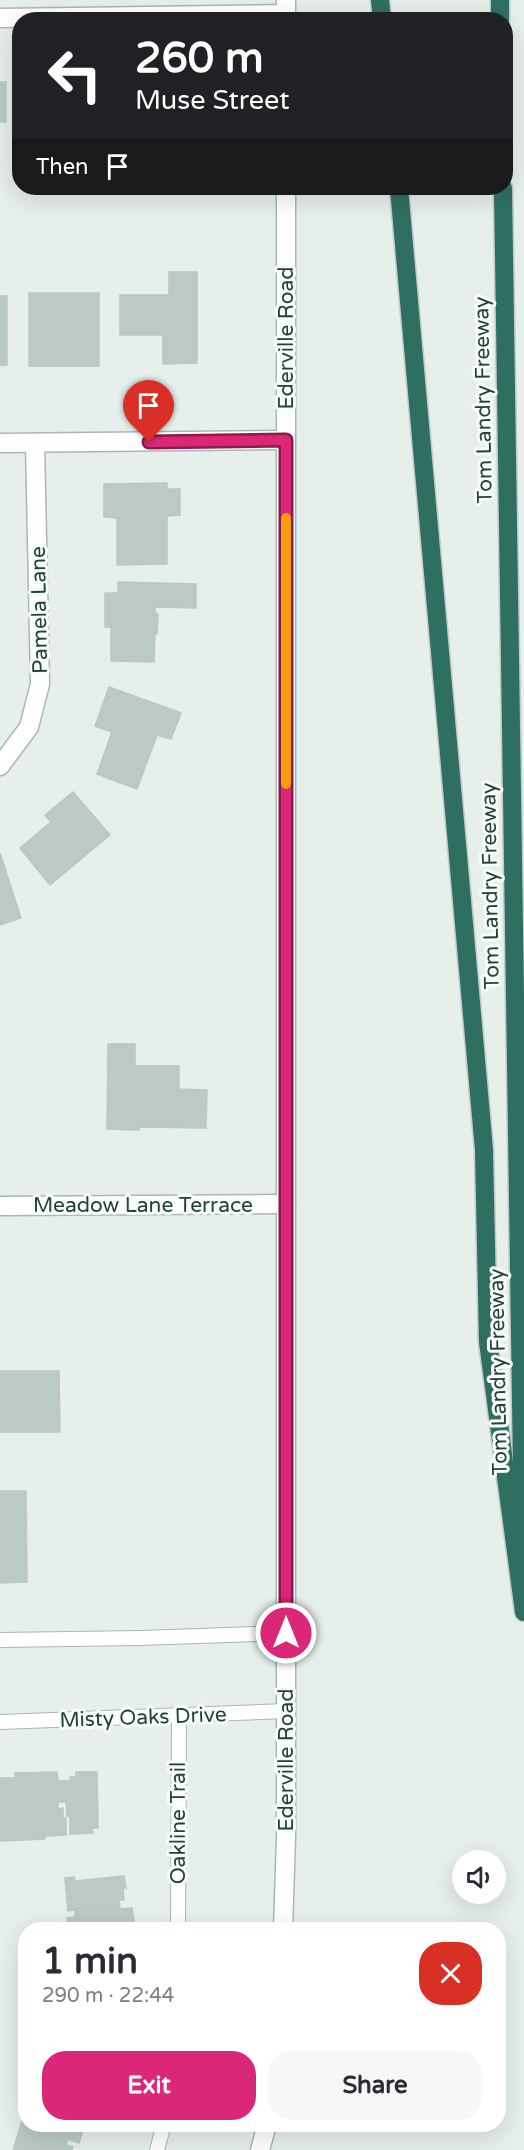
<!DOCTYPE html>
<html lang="en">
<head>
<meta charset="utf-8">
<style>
  :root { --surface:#fff; --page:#f7f7f7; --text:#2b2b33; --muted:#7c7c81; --accent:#db2777 }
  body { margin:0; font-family:"Varela Round",sans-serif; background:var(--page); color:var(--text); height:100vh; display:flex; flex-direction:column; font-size:22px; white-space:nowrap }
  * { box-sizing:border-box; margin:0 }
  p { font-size:20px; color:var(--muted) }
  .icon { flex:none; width:33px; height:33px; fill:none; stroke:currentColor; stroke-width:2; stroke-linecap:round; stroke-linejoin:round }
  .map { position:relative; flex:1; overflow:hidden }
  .panel { position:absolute; left:18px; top:1922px; width:488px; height:210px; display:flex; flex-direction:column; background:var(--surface); border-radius:24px; box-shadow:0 6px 24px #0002 }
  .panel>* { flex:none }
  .guide { position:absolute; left:12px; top:12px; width:501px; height:183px; border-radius:24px; box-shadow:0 6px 24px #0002; background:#202124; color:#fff; overflow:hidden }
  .buttons { position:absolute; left:452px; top:1850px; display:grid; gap:12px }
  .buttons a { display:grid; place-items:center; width:54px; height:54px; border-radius:50%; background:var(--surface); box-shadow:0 6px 24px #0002; font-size:30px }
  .pin { position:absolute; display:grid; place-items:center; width:51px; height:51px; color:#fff; margin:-62px -26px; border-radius:50% 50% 50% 0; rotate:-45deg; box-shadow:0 0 6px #0007 }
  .pin .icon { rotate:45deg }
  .me { position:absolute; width:66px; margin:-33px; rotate:0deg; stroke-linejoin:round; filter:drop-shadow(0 0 4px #0008) }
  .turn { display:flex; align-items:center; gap:21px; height:126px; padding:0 24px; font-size:27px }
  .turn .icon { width:78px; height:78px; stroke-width:2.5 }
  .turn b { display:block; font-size:42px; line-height:51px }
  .then { display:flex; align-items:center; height:57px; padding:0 24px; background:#0003; gap:12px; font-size:22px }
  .round { display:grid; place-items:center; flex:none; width:63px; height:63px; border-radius:24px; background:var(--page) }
  .head { display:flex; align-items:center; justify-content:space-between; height:102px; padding:0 24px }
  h1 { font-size:36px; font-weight:700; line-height:45px }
  .action { display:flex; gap:12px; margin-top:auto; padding:12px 24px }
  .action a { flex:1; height:69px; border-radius:24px; background:var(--accent); color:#fff; font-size:24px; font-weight:700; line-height:69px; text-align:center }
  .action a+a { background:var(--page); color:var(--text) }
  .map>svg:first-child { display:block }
  .building { fill:#bbcac4; stroke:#b8c9c2; stroke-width:1.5 }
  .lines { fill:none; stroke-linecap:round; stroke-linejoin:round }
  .lane-casing { stroke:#a8b8b2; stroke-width:16 }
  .street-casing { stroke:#a8b8b2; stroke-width:21 }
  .secondary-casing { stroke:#a4bbb3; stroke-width:21 }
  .highway-casing { stroke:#c2cac8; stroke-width:21 }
  .lane { stroke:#fff; stroke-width:14 }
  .street { stroke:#fff; stroke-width:18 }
  .secondary { stroke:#fff; stroke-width:18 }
  .highway { stroke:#2f6f62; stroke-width:18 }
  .route-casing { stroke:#8e194d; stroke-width:15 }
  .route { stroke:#db2777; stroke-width:10 }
  .slow { stroke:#f59e0b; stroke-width:10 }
  .labels { text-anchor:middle; stroke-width:6; stroke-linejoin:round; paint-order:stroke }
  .street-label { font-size:21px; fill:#24423a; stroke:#f7fbf9 }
</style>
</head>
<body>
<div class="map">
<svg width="524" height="2150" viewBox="0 0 524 2150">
  <rect width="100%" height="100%" fill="#e6efeb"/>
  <g class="building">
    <rect x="0" y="82" width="6" height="40"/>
    <path d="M169,272h28v91l-34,1v-29h-43v-40h49z"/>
    <rect x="29" y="293" width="70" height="73"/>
    <rect x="0" y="296" width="7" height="69"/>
    <path d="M167,483v6h13v26l-13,1v48l-50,1v-47l-13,-1v-33z"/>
    <path d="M118,582l78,2v24l-41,-1v6l3,1 -1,20h-2l-1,28 -43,-1v-34h-6v-34h13z"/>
    <path d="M109,687l72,26 -10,26 -14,-4 -20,54 -40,-15 15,-42 -17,-6z"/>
    <path d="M73,792l37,43 -60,50 -30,-37 31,-26 -6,-7z"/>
    <path d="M0,853l21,65 -21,7z"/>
    <path d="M108,1044h27v22h44v23l28,1 -1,38 -67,-1v3l-32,-1z"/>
    <path d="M0,1371h59l1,61h-60z"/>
    <path d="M0,1491h26l1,91 -27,1z"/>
    <path d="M57,1772l1,9h13l-1,-4h6v-5h21l1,56h-6l1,5 -23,1v-18h-3l-1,-14h-8v7l5,-1v10h3v17l-21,1v3l-45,2v-63h15v-5z"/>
    <path d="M124,1876l2,12h-3l1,12h-5l1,9 12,-1 2,14 -14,1v6h-52l-1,-11 8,-1v-7l-7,1 -3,-33 9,-1 1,4z"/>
    <path d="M26,2108v16h46v3l11,3 -4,13 -11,-4 -2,6 7,2 -1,3h-59z"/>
  </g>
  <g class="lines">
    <defs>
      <g id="lane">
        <path d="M0,1640l141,-2 145,-5"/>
        <path d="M0,1722l286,-11"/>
        <path d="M178,1929l1,-213"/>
        <path d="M157,2150l7,-26"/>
      </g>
      <g id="street">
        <path d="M0,18l286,-4"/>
        <path d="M0,443l286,-3"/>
        <path d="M0,766l29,-39 11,-43 -5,-241"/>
        <path d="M0,1206l286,-2"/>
      </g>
      <g id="secondary">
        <path d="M286,0v20"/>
        <path d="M283,1929l3,-91v-1650"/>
        <path d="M260,2150l7,-26"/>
      </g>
      <g id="highway">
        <path d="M380,0l2,20"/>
        <path d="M500,0v20"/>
        <path d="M399,188l85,962 4,192 36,270"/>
        <path d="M503,188l20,1348"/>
      </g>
    </defs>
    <use href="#lane" class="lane-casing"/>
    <use href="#street" class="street-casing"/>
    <use href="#secondary" class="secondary-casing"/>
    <use href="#highway" class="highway-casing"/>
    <use href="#lane" class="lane"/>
    <use href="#street" class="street"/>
    <use href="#secondary" class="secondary"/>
    <use href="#highway" class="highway"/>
  </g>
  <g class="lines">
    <defs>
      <path id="route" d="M149,442l137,-2v1193"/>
    </defs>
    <use href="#route" class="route-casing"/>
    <use href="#route" class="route"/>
    <path class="slow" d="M286,518v266"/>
  </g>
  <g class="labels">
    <g class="street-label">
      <text transform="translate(286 338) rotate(-90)" y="7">Ederville Road</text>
      <text transform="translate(483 400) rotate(-91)" y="7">Tom Landry Freeway</text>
      <text transform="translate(39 610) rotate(-91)" y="7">Pamela Lane</text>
      <text transform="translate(490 886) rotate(-91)" y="7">Tom Landry Freeway</text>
      <text x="143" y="1212">Meadow Lane Terrace</text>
      <text transform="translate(498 1372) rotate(-91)" y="7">Tom Landry Freeway</text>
      <text transform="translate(143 1717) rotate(-2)" y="7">Misty Oaks Drive</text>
      <text transform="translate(286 1760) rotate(-90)" y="7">Ederville Road</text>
      <text transform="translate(178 1823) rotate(-90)" y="7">Oakline Trail</text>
    </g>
  </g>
</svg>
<div class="buttons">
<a><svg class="icon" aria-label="sound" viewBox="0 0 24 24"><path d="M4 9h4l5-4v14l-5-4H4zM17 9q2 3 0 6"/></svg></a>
</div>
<div class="pin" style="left:149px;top:442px;background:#d93025"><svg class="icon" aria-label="arrive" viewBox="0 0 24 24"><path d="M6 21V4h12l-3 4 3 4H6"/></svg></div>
<svg class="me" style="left:286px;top:1633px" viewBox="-20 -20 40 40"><circle r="17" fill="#db2777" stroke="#fff" stroke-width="3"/><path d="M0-11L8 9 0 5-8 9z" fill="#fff"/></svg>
<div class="guide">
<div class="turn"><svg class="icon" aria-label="left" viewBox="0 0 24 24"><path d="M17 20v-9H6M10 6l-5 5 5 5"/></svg><div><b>260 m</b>Muse Street</div></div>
<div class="then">Then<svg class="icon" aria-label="arrive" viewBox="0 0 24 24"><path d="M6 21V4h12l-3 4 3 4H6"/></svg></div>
</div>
<section class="panel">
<div class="head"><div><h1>1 min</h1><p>290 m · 22:44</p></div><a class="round" style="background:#d93025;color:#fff"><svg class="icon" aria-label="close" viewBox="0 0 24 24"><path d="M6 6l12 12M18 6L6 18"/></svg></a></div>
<div class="action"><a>Exit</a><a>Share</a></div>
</section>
</div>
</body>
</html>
